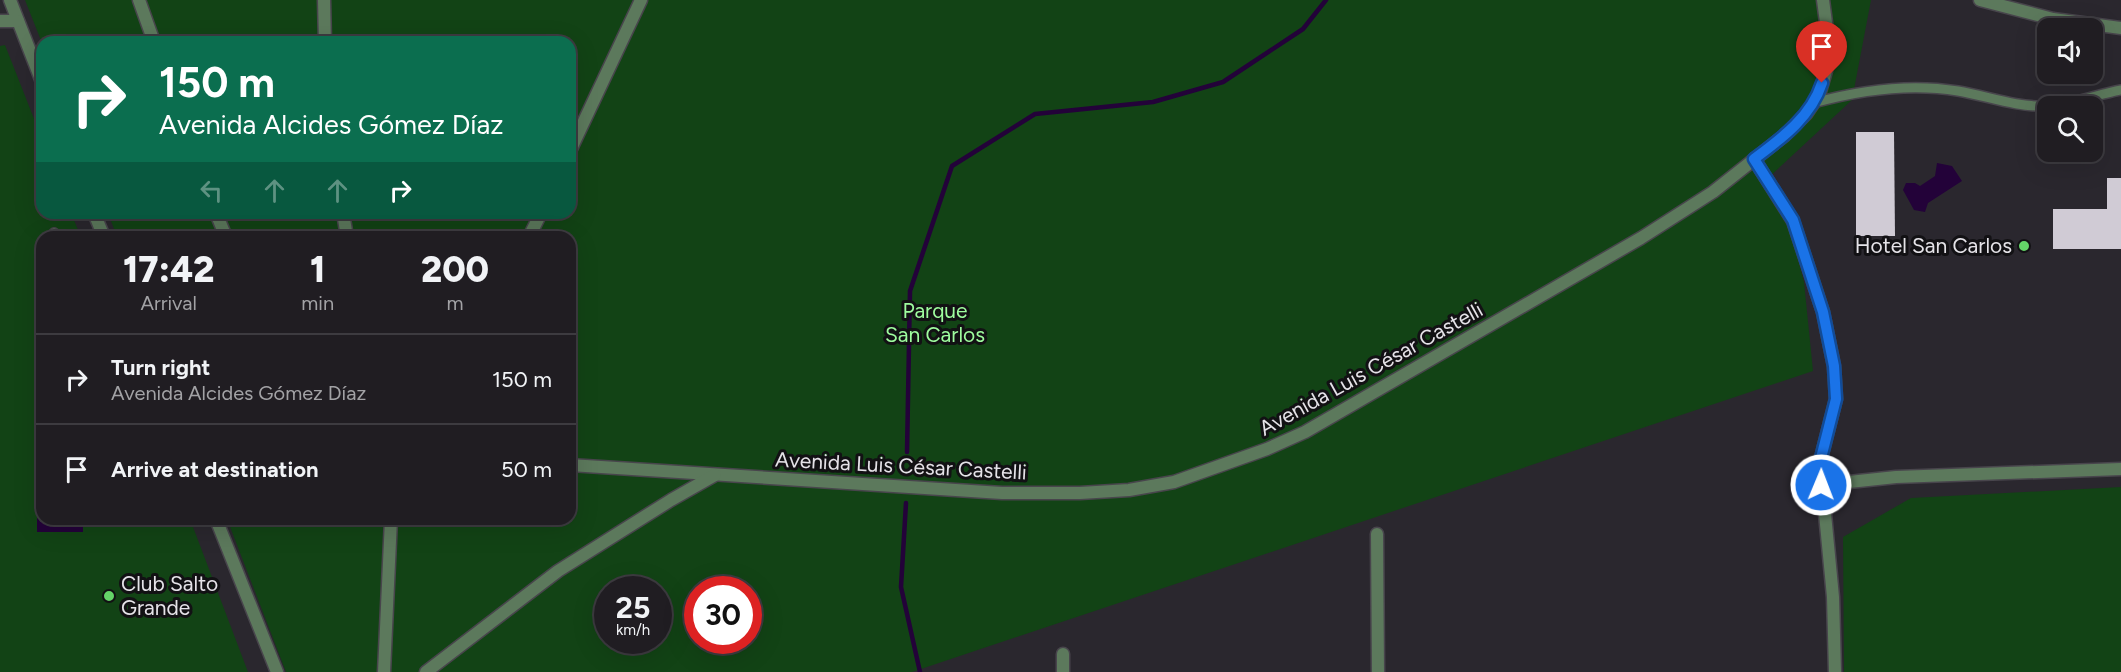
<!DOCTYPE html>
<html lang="en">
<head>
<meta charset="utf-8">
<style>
  :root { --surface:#201d22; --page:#28262a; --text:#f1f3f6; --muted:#a2a2a5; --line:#3d3b40 }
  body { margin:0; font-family:Figtree,sans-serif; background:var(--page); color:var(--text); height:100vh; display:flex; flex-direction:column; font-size:22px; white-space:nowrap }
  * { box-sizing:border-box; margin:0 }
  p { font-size:20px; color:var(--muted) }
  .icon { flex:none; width:33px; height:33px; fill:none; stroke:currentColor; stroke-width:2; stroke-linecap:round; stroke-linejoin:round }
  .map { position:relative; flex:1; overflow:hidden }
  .sheet { position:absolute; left:36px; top:231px; width:540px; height:294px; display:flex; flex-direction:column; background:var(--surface); border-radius:18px; box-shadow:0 6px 24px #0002,0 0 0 2px var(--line) }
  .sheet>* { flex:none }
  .top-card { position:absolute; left:36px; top:36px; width:540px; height:183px; border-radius:18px; box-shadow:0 6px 24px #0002,0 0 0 2px var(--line); background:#0b6e4f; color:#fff; overflow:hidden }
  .controls { position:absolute; left:2037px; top:18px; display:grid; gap:12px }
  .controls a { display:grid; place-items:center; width:66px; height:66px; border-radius:12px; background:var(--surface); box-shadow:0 6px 24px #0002,0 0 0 2px var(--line); font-size:30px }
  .speed { position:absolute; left:594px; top:576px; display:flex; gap:12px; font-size:30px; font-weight:700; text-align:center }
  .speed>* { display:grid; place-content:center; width:78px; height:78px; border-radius:50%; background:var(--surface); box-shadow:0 6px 24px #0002,0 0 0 2px var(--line); line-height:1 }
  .speed small { font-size:15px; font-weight:400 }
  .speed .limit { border:9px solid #d22; background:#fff; color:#111 }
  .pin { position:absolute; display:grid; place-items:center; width:51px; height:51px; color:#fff; margin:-62px -26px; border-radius:50% 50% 50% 0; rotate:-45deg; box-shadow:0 0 6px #0007 }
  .pin .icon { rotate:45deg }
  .me { position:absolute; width:66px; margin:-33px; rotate:1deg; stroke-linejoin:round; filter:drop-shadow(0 0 4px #0008) }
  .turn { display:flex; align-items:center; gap:21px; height:126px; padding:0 24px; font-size:27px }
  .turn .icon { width:78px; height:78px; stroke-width:2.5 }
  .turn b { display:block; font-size:42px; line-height:51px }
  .lanes { display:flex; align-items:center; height:57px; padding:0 24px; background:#0003; justify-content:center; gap:30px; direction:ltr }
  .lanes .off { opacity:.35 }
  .eta { display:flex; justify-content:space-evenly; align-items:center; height:102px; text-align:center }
  .eta b { font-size:36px; font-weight:800; line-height:42px }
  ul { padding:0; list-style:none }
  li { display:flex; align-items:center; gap:18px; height:90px; padding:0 24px; border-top:2px solid var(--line) }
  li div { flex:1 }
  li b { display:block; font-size:22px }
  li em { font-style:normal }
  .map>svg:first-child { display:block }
  .green { fill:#124315; fill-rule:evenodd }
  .water { fill:#230239 }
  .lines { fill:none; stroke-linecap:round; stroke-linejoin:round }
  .stream { stroke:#230239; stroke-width:4.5 }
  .building { fill:#d0cbd5 }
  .lane-casing { stroke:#48454c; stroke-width:12 }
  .street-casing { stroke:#48454c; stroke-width:15 }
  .lane { stroke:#5c795c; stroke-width:9 }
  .street { stroke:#5c795c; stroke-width:12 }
  .route-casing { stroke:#114b97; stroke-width:15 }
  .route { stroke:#1a73e8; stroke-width:10 }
  .poi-dot { fill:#64d468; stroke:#121114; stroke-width:2 }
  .labels { text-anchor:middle; stroke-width:6; stroke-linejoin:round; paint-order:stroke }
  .poi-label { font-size:21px; fill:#e5e3e8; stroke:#121114; text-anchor:end }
  .park-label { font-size:21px; fill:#9efc9e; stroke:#121114 }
  .street-label { font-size:21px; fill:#e5e3e8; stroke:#121114 }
</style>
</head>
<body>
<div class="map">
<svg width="2121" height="672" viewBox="0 0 2121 672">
  <rect width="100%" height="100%" fill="#2a272e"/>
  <g class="green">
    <path d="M25,0h1846l-19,100 -86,80 24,50 14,52 9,89 -901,301h-626l-59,-153h343v-282h-453l-9,-24h462v-171l-528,1zM608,590h50v50h-50zM698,590h50v50h-50z"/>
    <path d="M5,45l37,94v74h29l10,24h-39v282h148l58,153h-248v-626z"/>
    <path d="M2121,487v185h-277l-1,-135 68,-39z"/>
  </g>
  <g class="water">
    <path d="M1937,163l15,3 10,15 -34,22 -3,9 -11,-2 -11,-20 3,-7h9l5,3 15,-10z"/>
    <path d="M37,502h5v17h41v13h-46z"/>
  </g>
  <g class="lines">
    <g class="stream">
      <path d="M907,452l3,-161 42,-125 83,-52 118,-12 70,-20 80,-53 23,-29"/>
      <path d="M906,503l-5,84 19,85"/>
    </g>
  </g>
  <g class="building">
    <path d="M1856,132h38l1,104h-39z"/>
    <path d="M2107,178h14v71h-68v-40h54z"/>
  </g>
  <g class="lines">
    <defs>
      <g id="lane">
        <path d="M1813,103c47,-13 97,-20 145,-12 29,5 58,16 86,15 26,-1 52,-11 77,-16"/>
        <path d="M54,233l2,4"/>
      </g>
      <g id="street">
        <path d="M10,0l32,82"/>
        <path d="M139,0l15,42"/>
        <path d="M324,0l1,42"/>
        <path d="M1980,0l73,19 68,9"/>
        <path d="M0,21h18"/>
        <path d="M570,151l71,-151"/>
        <path d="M1754,159l39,62 30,91 11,54 2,33 -16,63 13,135 2,75"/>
        <path d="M94,213l10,24"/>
        <path d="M216,213l10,24"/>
        <path d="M343,213l4,24"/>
        <path d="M529,237l12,-24"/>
        <path d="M570,465l432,28h78l49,-3 45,-8 93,-33 38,-17 336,-194 72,-46 72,-57 21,-21 13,-19 7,-24 1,-41 -4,-30"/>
        <path d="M1821,485l75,-8 225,-8"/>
        <path d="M216,519l61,153"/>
        <path d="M1377,534l1,138"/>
        <path d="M384,672l7,-153"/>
        <path d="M426,672l132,-101 113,-71 44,-25"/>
        <path d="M1063,672v-18"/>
      </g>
    </defs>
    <use href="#lane" class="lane-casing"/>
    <use href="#street" class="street-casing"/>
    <use href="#lane" class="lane"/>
    <use href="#street" class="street"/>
  </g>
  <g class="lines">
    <defs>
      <path id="route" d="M1821,485l-1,-23 16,-63 -2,-33 -11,-54 -30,-92 -39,-61c28,-21 57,-42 68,-76"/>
    </defs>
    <use href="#route" class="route-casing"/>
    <use href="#route" class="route"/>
  </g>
  <g class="poi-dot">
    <circle cx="2024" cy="246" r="6"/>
    <circle cx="109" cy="596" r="6"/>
  </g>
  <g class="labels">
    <g class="poi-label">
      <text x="2012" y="253">Hotel San Carlos</text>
      <text x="121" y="591" text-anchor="start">Club Salto<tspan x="121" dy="24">Grande</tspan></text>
    </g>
    <g class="park-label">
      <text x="935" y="318">Parque<tspan x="935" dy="24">San Carlos</tspan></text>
    </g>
    <g class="street-label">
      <text transform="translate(1371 369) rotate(-29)" y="7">Avenida Luis César Castelli</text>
      <text transform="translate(901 466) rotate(3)" y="7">Avenida Luis César Castelli</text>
    </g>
  </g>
</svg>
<div class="controls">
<a><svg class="icon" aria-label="sound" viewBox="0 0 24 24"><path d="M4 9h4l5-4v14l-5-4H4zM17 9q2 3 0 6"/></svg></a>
<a><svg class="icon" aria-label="search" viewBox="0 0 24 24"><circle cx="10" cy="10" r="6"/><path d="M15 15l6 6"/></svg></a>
</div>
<div class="speed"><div>25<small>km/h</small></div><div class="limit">30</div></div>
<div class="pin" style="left:1822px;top:83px;background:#d93025"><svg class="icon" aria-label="arrive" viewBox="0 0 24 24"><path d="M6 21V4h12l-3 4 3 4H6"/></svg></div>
<svg class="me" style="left:1821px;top:485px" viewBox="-20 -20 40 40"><circle r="17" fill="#1a73e8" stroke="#fff" stroke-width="3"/><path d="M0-11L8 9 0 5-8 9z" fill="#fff"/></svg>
<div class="top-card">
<div class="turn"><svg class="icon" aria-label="right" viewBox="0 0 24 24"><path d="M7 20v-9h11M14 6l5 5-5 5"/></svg><div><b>150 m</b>Avenida Alcides Gómez Díaz</div></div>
<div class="lanes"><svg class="icon off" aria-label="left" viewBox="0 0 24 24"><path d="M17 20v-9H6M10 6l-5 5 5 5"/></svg><svg class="icon off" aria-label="ahead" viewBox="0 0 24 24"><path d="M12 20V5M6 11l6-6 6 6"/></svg><svg class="icon off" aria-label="ahead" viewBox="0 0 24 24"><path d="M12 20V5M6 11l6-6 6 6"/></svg><svg class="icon" aria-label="right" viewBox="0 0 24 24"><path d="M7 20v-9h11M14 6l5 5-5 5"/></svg></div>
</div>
<section class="sheet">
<div class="eta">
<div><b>17:42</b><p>Arrival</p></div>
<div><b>1</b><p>min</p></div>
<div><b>200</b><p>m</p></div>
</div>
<ul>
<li><svg class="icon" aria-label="right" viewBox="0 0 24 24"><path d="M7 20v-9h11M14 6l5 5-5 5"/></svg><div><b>Turn right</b><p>Avenida Alcides Gómez Díaz</p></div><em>150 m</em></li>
<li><svg class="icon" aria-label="arrive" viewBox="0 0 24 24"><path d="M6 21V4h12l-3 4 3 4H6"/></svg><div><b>Arrive at destination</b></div><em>50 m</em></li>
</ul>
</section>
</div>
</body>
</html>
